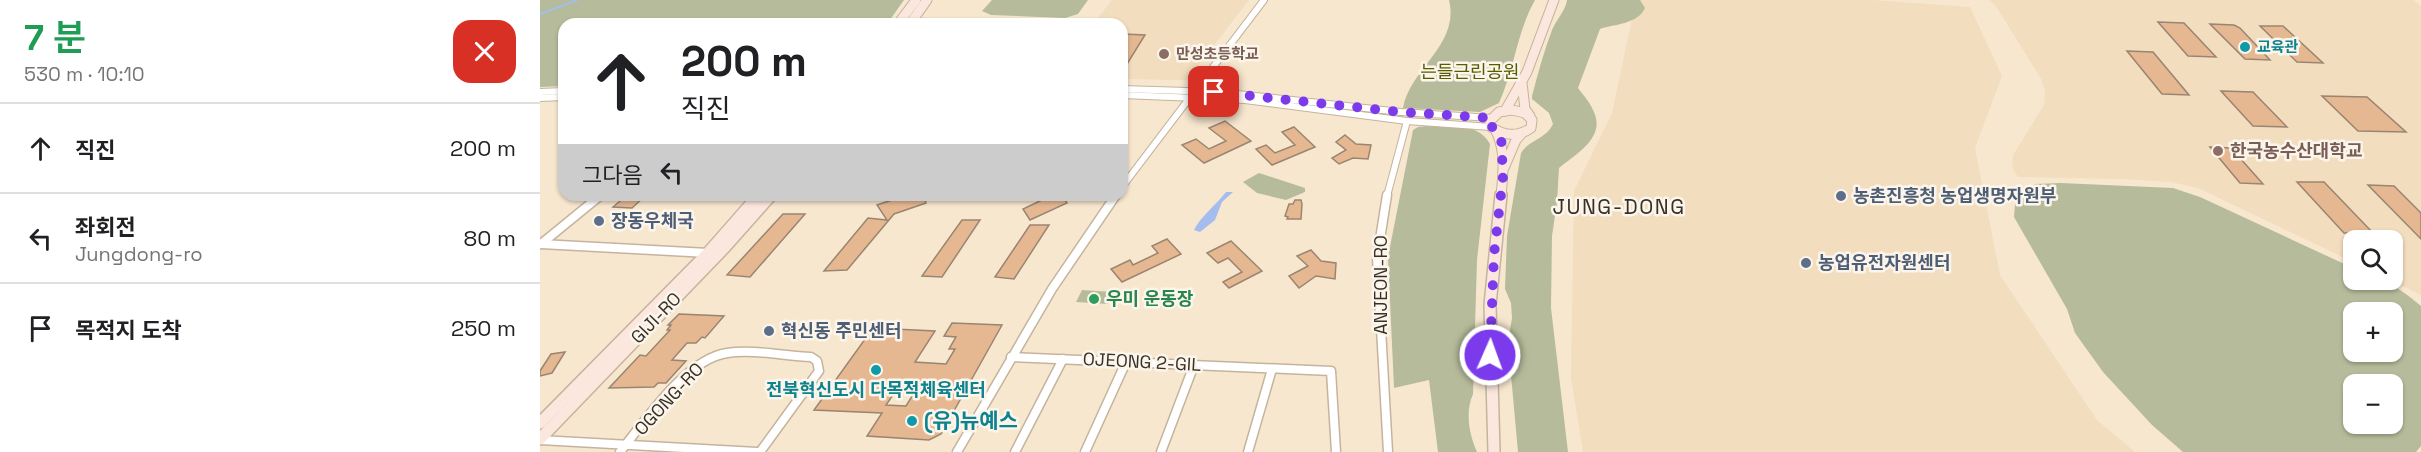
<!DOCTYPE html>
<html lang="ko">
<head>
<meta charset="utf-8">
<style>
  :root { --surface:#fff; --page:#f2f2f2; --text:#202124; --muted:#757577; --line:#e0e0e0 }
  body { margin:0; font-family:"Space Grotesk","Noto Sans KR",sans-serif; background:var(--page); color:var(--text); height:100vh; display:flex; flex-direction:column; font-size:22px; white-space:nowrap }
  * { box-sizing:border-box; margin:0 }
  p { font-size:20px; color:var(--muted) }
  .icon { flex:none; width:33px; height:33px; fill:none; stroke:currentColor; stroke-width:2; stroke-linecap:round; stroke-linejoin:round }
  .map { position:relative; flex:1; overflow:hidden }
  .panel { display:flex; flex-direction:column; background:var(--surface); width:540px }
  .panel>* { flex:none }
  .hud { position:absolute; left:18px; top:18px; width:570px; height:183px; border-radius:18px; box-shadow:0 2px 4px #0004; background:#fff; color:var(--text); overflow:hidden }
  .fabs { position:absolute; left:1803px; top:230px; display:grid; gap:12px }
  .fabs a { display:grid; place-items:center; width:60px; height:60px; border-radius:12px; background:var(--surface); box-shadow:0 2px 4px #0004; font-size:30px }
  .pin { position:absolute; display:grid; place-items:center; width:51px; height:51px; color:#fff; margin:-26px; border-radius:12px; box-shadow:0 3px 9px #0006 }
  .me { position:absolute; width:66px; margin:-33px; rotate:2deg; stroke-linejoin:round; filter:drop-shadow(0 0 4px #0008) }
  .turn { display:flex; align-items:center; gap:21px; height:126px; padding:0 24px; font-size:27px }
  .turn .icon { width:78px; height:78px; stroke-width:2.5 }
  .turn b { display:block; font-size:42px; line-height:51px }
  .then { display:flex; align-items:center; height:57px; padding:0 24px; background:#0003; gap:12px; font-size:22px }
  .round { display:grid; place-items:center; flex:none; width:63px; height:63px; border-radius:18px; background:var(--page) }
  .headline { display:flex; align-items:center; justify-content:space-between; height:102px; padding:0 24px }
  h1 { font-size:36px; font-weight:600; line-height:45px; color:#1e9e55 }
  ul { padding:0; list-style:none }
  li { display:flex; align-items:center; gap:18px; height:90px; padding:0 24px; border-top:2px solid var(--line) }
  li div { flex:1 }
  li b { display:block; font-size:22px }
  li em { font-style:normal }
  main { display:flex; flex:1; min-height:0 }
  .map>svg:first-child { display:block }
  .built { fill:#f2ddbe }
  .green { fill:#b6bc9b; fill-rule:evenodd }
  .water { fill:#a4bded }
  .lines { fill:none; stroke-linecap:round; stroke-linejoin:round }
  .stream { stroke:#a4bded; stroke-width:2 }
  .building { fill:#e6b891; stroke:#9a8572; stroke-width:1.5; fill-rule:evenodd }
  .street-far1-casing { stroke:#c5b49d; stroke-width:8 }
  .street-casing { stroke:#c5b49d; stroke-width:11 }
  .secondary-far1-casing { stroke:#c5b49d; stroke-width:11 }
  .secondary-casing { stroke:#c5b49d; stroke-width:14 }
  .street-far1 { stroke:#fff; stroke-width:6 }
  .street { stroke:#fff; stroke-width:8 }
  .secondary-far1 { stroke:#fce7de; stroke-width:9 }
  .secondary { stroke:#fce7de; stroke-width:11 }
  .route { stroke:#7c3aed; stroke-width:10; stroke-dasharray:0 18 }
  .culture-dot { fill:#0f9aa8; stroke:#fcf5ec; stroke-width:2 }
  .education-dot { fill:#8d6e63; stroke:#fcf5ec; stroke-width:2 }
  .service-dot { fill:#5c6f8a; stroke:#fcf5ec; stroke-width:2 }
  .leisure-dot { fill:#2e9e5b; stroke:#fcf5ec; stroke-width:2 }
  .labels { text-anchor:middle; stroke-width:5; stroke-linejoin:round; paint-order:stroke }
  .far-culture-label { font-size:15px; font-weight:bold; fill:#0d838f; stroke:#fcf5ec; text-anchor:start }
  .far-education-label { font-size:15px; font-weight:bold; fill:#785e54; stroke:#fcf5ec; text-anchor:start }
  .park-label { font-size:18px; fill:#565e01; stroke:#fcf5ec }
  .education-label { font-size:18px; font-weight:bold; fill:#785e54; stroke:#fcf5ec; text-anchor:start }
  .service-label { font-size:18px; font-weight:bold; fill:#4e5e75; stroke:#fcf5ec; text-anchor:start }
  .street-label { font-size:18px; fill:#373027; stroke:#fcf5ec }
  .leisure-label { font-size:18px; font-weight:bold; fill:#27864d; stroke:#fcf5ec; text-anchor:start }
  .culture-label { font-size:18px; font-weight:bold; fill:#0d838f; stroke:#fcf5ec }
  .quarter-label { font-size:21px; letter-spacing:1.5px; fill:#373027; stroke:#fcf5ec }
  .near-culture-label { font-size:21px; font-weight:bold; fill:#0d838f; stroke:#fcf5ec; text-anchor:start }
</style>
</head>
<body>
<main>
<section class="panel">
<div class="headline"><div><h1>7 분</h1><p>530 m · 10:10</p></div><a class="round" style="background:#d93025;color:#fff"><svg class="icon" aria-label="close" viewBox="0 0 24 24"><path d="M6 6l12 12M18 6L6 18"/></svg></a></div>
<ul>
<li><svg class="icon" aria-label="ahead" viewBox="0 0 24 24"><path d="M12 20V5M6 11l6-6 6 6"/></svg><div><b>직진</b></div><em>200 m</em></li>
<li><svg class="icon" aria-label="left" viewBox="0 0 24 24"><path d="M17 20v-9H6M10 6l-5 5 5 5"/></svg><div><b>좌회전</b><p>Jungdong-ro</p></div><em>80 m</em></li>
<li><svg class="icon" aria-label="arrive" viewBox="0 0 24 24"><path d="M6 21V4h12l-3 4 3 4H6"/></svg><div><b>목적지 도착</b></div><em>250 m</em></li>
</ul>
</section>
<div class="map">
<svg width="1881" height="452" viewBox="0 0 1881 452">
  <rect width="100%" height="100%" fill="#f8e7cf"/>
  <g class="built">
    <path d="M572,0h137l-62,80h-15l-50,-1v-55h-29z"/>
    <path d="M1096,0h237l97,7 32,69 -27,72 25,127 97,145 38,32h-552l-12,-74 3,-187 38,-78z"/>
    <path d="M1449,0h424l8,6v289l-32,-16h3v-39h-38l-1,22 -155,-74 -27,-6 -50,-3 -103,-2 -6,-10 1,-12 31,-50 1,-14 -4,-12 -45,-73z"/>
  </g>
  <g class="green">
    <path d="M0,0h364l-17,24h-323v62l-24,1z"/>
    <path d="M452,0h96l-10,14 -13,4 -74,-3 -9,-4z"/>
    <path d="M909,0h86c-18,32 -21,70 -36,103l-19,9 -77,-4c7,-40 57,-63 46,-108z"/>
    <path d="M1027,0h73l5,8c-7,16 -30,16 -45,21l-22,59c5,7 11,13 14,20 16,28 -13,44 -33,60l-2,34 -5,34 -1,72 17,144h-50l-10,-110 4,-24 -1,-15 -6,-14 2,-53 14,-83c8,-13 25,-14 32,-29l-4,-11 -17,-14v-3c6,-23 12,-45 20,-66 4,-10 14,-20 15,-30z"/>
    <path d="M887,126c22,1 52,-4 63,18l-13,116 -4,134c-8,18 -4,40 4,58h-39l-9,-72 -35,8 -6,-131 25,-127 5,-3z"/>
    <path d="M719,173l46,15v4l-19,8 -29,-7 -14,-11z"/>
    <path d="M1521,183l112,5 27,9 153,71 1,11c32,0 42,6 67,27v140l-5,6h-233l-31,-27 -49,-53 -28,-39 -8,-24 -53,-92 1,-13 20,-20zM1814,312h38v39h-38zM1814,384h38v39h-38z"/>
    <path d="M542,290l31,2 -5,12 -32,-2z"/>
  </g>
  <path class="water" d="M686,192h7l-11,10 -7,18 -15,12 -6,-2c6,-13 23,-26 32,-38z"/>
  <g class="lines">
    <path class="stream" d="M0,14l37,-14"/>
  </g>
  <g class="building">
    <path d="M1618,22l26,1 32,34 -28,-1z"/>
    <path d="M1670,24l24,1 6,3 30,32 -25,-1z"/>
    <path d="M1720,26h23l40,37 -26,-1z"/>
    <path d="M582,34l23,1 -23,37z"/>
    <path d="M1587,51l26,1 36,43 -27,-1z"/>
    <path d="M1681,91l32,1 34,35 -34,-1z"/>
    <path d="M1782,96l45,1 39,35 -48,-1z"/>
    <path d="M685,121l26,20 -47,22 -22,-18 14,-6 13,10 17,-8 -17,-13z"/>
    <path d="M754,127l21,20 -43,18 -16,-16 10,-4 9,8 20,-8 -13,-13z"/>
    <path d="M805,135l11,9 15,1 -3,14 -15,-1 -14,6 -7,-6 14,-8 -10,-8z"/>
    <path d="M1670,147l21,1 32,36 -23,-1z"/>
    <path d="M1757,182h27l49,51h-29z"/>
    <path d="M1828,185l26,1 27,27v26z"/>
    <path d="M353,195h30l3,8 -32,11 -47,56 -23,1 44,-53 19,2 -10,-15 18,-6z"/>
    <path d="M505,195h17l5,8 -37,17 -7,-11 23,-11z"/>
    <path d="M86,196h19l-13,12 -19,-1z"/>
    <path d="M755,200h6l1,4 -1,15h-14l1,-2 -3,-1 4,-12h4z"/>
    <path d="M243,214h22l-55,63 -23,-2z"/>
    <path d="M422,220h18l-38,57 -20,-1z"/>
    <path d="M490,225h19l-35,54 -19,-2z"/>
    <path d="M627,239l14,15 -59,28 -11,-13 19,-9 3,5 25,-12 -6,-7z"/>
    <path d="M691,241l31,30 -33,17 -6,-6 19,-10 -14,-14 -10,5 -11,-10z"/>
    <path d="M771,250l10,11 15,2 -1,16 -19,-3 -17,12 -10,-12 19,-10 -11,-10z"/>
    <path d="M139,314l45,2 -19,22 -3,-1 -6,6h-9l-15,17 14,1 -20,22h-8l-4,4 -45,1 31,-33 6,1 24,-26h-3l4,-5h-3z"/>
    <path d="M412,323l50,2 -61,109 -12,6 -62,-4 15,-23 -68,-3 59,-82 62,3 -20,31 31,2 9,-15h-6l7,-12 -12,-1zM357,389l19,1 -10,16 -20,-1z"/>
    <path d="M25,352l-13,21 -12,3v-5l11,-17z"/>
  </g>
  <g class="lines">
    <defs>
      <g id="street-far1">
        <path d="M582,89l97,3 182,20 90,6"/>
        <path d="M0,92l24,-1"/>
        <path d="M582,95l123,5 162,21 84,6"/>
        <path d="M0,98l24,-1"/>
        <path d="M582,187l142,-187"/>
        <path d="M847,196l20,-75"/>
      </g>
      <g id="street">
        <path d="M847,195l-10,63 11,194"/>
        <path d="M1,244l167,9"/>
        <path d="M1,244l60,-49"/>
        <path d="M471,357l320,14 5,81"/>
        <path d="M0,440l217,12"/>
        <path d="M80,452c25,-31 66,-93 107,-99 27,-4 57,3 84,4l6,4 2,10 -59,81"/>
        <path d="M417,452l95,-163 64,-94"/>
        <path d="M475,452l48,-93"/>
        <path d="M545,452l41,-90"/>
        <path d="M621,452l33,-87"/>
        <path d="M708,452l24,-83"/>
      </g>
      <g id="secondary-far1">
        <path d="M358,24l18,-24"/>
        <path d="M370,24l17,-24"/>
        <path d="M982,83l3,26 5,7"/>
        <path d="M972,110l13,3 7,7 -1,8c-13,9 -27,8 -40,-1l-1,-6 9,-9z"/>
        <path d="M965,111l22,-39 27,-72"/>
        <path d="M956,131c10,20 7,44 5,65"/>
        <path d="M964,168l12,-28 6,-7"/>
      </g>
      <g id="secondary">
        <path d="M0,423l168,-170 51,-58"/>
        <path d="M0,439l183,-190 48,-54"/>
        <path d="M954,452l-4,-147 11,-110"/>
      </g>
    </defs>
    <use href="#street-far1" class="street-far1-casing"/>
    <use href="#street" class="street-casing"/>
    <use href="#secondary-far1" class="secondary-far1-casing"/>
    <use href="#secondary" class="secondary-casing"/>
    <use href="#street-far1" class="street-far1"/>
    <use href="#street" class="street"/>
    <use href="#secondary-far1" class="secondary-far1"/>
    <use href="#secondary" class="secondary"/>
  </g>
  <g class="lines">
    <path class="route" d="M674,92l187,20 90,6 -1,6c3,5 7,8 10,13 4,10 0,21 4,31l-10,87 -4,100"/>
  </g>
  <g class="culture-dot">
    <circle cx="1705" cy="47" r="6"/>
    <circle cx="336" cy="370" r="6"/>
    <circle cx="372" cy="421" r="6"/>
  </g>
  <g class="education-dot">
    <circle cx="624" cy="54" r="6"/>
    <circle cx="1678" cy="151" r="6"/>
  </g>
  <g class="service-dot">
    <circle cx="1301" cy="196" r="6"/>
    <circle cx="59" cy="221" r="6"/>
    <circle cx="1266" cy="263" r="6"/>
    <circle cx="229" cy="331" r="6"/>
  </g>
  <circle class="leisure-dot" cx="554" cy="299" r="6"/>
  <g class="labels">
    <g class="far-culture-label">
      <text x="1717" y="52">교육관</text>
    </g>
    <g class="far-education-label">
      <text x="636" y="59">만성초등학교</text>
    </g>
    <g class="park-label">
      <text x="930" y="78">는들근린공원</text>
    </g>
    <g class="education-label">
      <text x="1690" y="157">한국농수산대학교</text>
    </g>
    <g class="service-label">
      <text x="1313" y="202">농촌진흥청 농업생명자원부</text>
      <text x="71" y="227">장동우체국</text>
      <text x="1278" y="269">농업유전자원센터</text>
      <text x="241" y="337">혁신동 주민센터</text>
    </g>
    <g class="street-label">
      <text transform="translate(841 285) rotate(-90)" y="6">ANJEON-RO</text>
      <text transform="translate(116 318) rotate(-46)" y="6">GIJI-RO</text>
      <text transform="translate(602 362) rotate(3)" y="6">OJEONG 2-GIL</text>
      <text transform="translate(129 399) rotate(-47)" y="6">OGONG-RO</text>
    </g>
    <g class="leisure-label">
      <text x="566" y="305">우미 운동장</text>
    </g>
    <g class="culture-label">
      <text x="336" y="396">전북혁신도시 다목적체육센터</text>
    </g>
    <g class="quarter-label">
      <text x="1079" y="214">JUNG-DONG</text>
    </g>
    <g class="near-culture-label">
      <text x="384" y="428">(유)뉴예스</text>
    </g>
  </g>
</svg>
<div class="fabs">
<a><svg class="icon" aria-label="search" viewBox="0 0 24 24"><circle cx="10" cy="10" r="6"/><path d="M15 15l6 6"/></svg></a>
<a>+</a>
<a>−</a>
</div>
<div class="pin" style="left:674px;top:92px;background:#d93025"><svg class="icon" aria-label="arrive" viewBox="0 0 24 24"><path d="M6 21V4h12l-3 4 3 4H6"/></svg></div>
<svg class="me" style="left:950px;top:355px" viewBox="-20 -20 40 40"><circle r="17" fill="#7c3aed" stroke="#fff" stroke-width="3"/><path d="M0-11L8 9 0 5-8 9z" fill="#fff"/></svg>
<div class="hud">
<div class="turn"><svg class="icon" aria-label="ahead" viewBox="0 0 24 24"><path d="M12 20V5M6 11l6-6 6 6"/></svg><div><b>200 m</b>직진</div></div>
<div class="then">그다음<svg class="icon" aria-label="left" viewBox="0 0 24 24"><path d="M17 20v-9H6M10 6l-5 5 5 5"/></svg></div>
</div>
</div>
</main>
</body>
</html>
